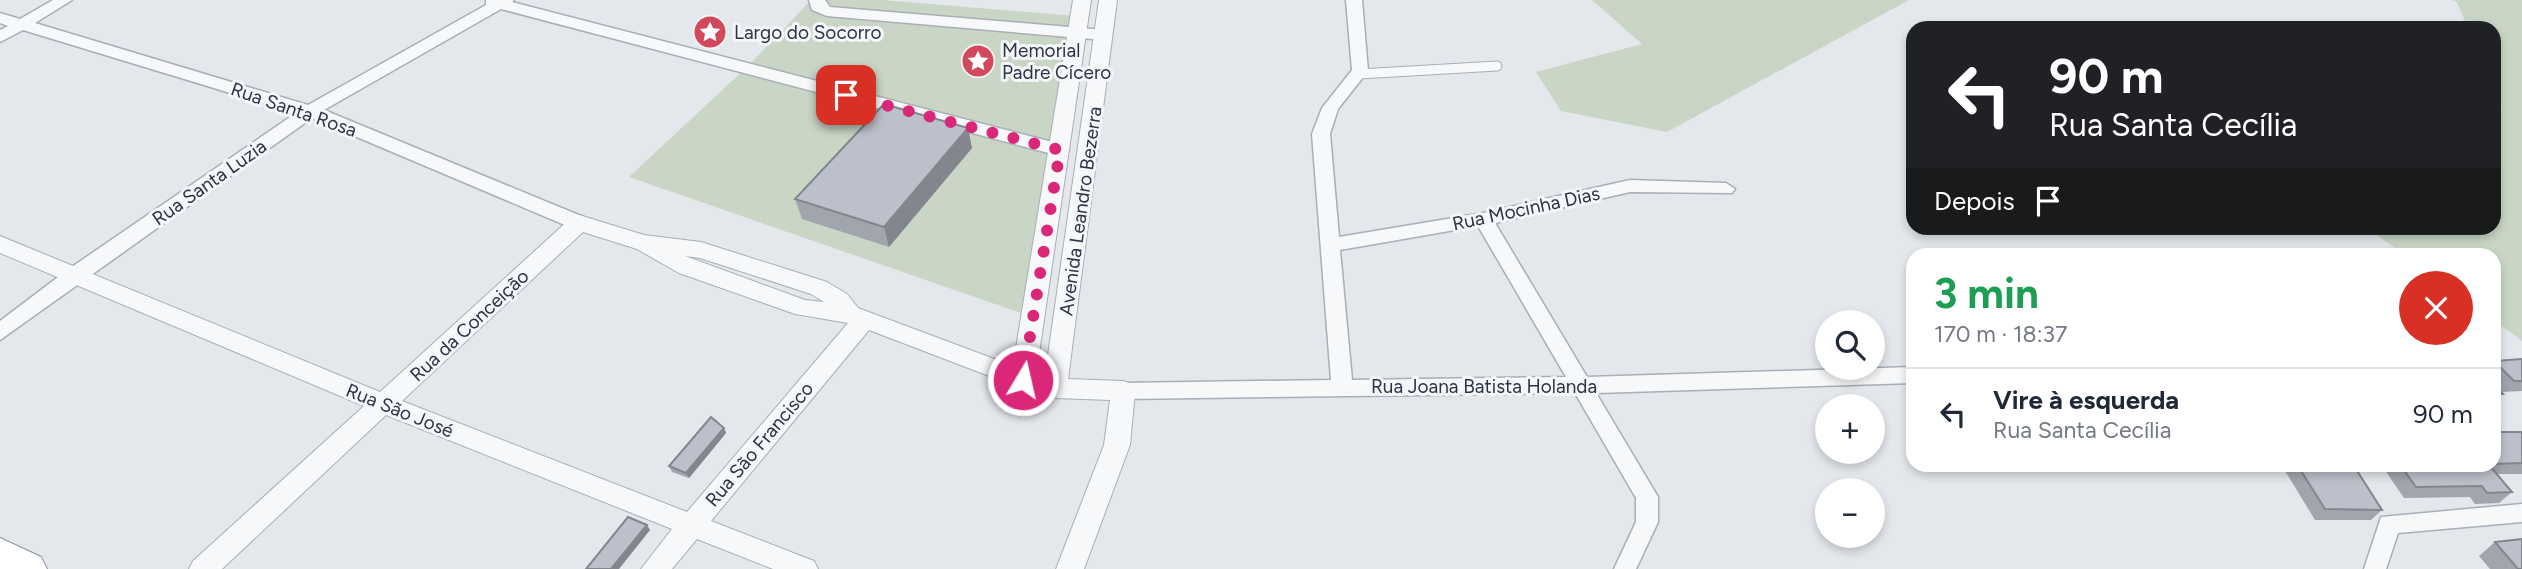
<!DOCTYPE html>
<html lang="pt">
<head>
<meta charset="utf-8">
<style>
  :root { --surface:#fff; --page:#f2f2f3; --text:#1f2937; --muted:#747a83; --line:#e0e1e3 }
  body { margin:0; font-family:Figtree,sans-serif; background:var(--page); color:var(--text); height:100vh; display:flex; flex-direction:column; font-size:26px; white-space:nowrap }
  * { box-sizing:border-box; margin:0 }
  p { font-size:23px; color:var(--muted) }
  .icon { flex:none; width:38px; height:38px; fill:none; stroke:currentColor; stroke-width:2; stroke-linecap:round; stroke-linejoin:round }
  .map { position:relative; flex:1; overflow:hidden }
  .panel { position:absolute; left:1906px; top:248px; width:595px; height:224px; display:flex; flex-direction:column; background:var(--surface); border-radius:21px; box-shadow:0 4px 10px #0003 }
  .panel>* { flex:none }
  .top-card { position:absolute; left:1906px; top:21px; width:595px; height:214px; border-radius:21px; box-shadow:0 4px 10px #0003; background:#202124; color:#fff; overflow:hidden }
  .controls { position:absolute; left:1815px; top:310px; display:grid; gap:14px }
  .controls a { display:grid; place-items:center; width:70px; height:70px; border-radius:50%; background:var(--surface); box-shadow:0 4px 10px #0003; font-size:35px }
  .pin { position:absolute; display:grid; place-items:center; width:60px; height:60px; color:#fff; margin:-30px; border-radius:14px; box-shadow:0 4px 10px #0006 }
  .me { position:absolute; width:77px; margin:-38px; rotate:9deg; stroke-linejoin:round; filter:drop-shadow(0 0 5px #0008) }
  .turn { display:flex; align-items:center; gap:24px; height:147px; padding:0 28px; font-size:32px }
  .turn .icon { width:91px; height:91px; stroke-width:2.5 }
  .turn b { display:block; font-size:49px; line-height:60px }
  .then { display:flex; align-items:center; height:66px; padding:0 28px; background:#0003; gap:14px; font-size:26px }
  .round { display:grid; place-items:center; flex:none; width:74px; height:74px; border-radius:37px; background:var(--page) }
  .overview { display:flex; align-items:center; justify-content:space-between; height:119px; padding:0 28px }
  h1 { font-size:42px; font-weight:700; line-height:52px; color:#1e9e55 }
  ul { padding:0; list-style:none }
  li { display:flex; align-items:center; gap:21px; height:91px; padding:0 28px; border-top:2px solid var(--line) }
  li div { flex:1 }
  li b { display:block; font-size:26px }
  li em { font-style:normal }
  .map>svg:first-child { display:block }
  .green { fill:#c9d6c5 }
  .lines { fill:none; stroke-linecap:round; stroke-linejoin:round }
  .service-casing { stroke:#a9aeb7; stroke-width:11 }
  .minor-casing { stroke:#a9aeb7; stroke-width:3 }
  .tertiary-casing { stroke:#a9aeb7; stroke-width:2 }
  .trunk-casing { stroke:#8b94a3; stroke-width:2 }
  .service { stroke:#f7f8fa; stroke-width:9 }
  .minor { fill:#f7f8fa; fill-rule:evenodd }
  .tertiary { fill:#f7f8fa; fill-rule:evenodd }
  .trunk { fill:#fff; fill-rule:evenodd }
  .wall { fill:#a1a5ae }
  .shaded-wall { fill:#83868d }
  .building { fill:#bbc0ca; stroke:#83868d; stroke-width:2 }
  .route { stroke:#db2777; stroke-width:12; stroke-dasharray:0 21.6 }
  .labels { text-anchor:middle; stroke-width:6; stroke-linejoin:round; paint-order:stroke }
  .poi-label { font-size:19px; fill:#2b3445; stroke:#f4f6f9; text-anchor:start }
  .street-label { font-size:19px; fill:#2b3445; stroke:#f4f6f9 }
</style>
</head>
<body>
<div class="map">
<svg width="2522" height="569" viewBox="0 0 2522 569">
  <rect width="100%" height="100%" fill="#e4e7ec"/>
  <g class="green">
    <path d="M811,0h71l193,16 -51,298 -395,-137 121,-113z"/>
    <path d="M1592,0h317l-242,132 -106,-21 -25,-39 106,-28z"/>
    <path d="M2451,0h71v341l-28,-21v-64l-89,-1 -38,-27h127v-116l8,-3 -8,-20v-61h-26l-11,-26z"/>
  </g>
  <g class="lines">
    <defs>
      <path id="service" d="M1359,74l138,-8"/>
      <g id="minor">
        <path d="M53,0h19l-37,23 273,82 178,-100v-5h28l-2,2 548,142 9,6 -9,6 -559,-147 -177,101 262,108 2,5 -2,5h-14l-260,-110 -312,222v-19l66,-50 230,-158 -273,-83 -23,12v-12l8,-4 -8,-3v-10l20,6z"/>
        <path d="M809,0h16l5,7 274,23 8,5 -8,5 -277,-24 -15,-6z"/>
        <path d="M1346,0h16l6,71 -30,38 -8,25 9,103 144,-24 147,-33 96,3 9,6 -3,4 -102,-1 -135,31 92,154 326,-10v16l-317,10 62,104v25l-22,47h-22l22,-47v-24l-61,-105 -452,6 -7,-2 -3,-6 3,-6 7,-2 208,-3 -19,-246 10,-26 30,-38zM1478,226l88,151 -214,3 -12,-130z"/>
        <path d="M2522,504v18l-124,11 -12,36h-22l17,-52z"/>
      </g>
      <path id="tertiary" d="M1073,0h18l-55,374 9,2 54,-376h18l-49,379 55,2 9,3 3,7 -5,54 -46,124h-28l48,-124 6,-45 -55,-2 -32,-9 -154,-59 -158,191 103,40 4,8h-45l-76,-30 -25,30h-31l31,-40 -286,-114 -164,154h-33l4,-8 171,-155 -364,-153v-17l380,156 191,-174 8,-3 65,20 57,7 126,40 20,12 11,14 155,58zM583,232l54,17 42,24 116,41 53,9 -161,189 -285,-111zM685,256l15,2 111,36 13,8 -19,-2z"/>
      <path id="trunk" d="M0,538l41,19 6,12h-47z"/>
    </defs>
    <use href="#service" class="service-casing"/>
    <use href="#minor" class="minor-casing"/>
    <use href="#tertiary" class="tertiary-casing"/>
    <use href="#trunk" class="trunk-casing"/>
    <use href="#service" class="service"/>
    <use href="#minor" class="minor"/>
    <use href="#tertiary" class="tertiary"/>
    <use href="#trunk" class="trunk"/>
  </g>
  <g class="wall">
    <path d="M972,148l-83,99 -87,-28 -7,-20z"/>
    <path d="M2522,359v32l-20,1 1,2 -9,8v-41z"/>
    <path d="M724,428l2,5 -37,45 -17,-6 -3,-6z"/>
    <path d="M2494,432h28v42h-25l15,18 -13,11 -24,1 -5,-7 -66,1 -22,-32h112z"/>
    <path d="M2173,466h37l-2,3 -32,1z"/>
    <path d="M2282,466h72l28,44 -11,10h-56z"/>
    <path d="M2495,542l27,27h-32l-11,-13z"/>
  </g>
  <g class="shaded-wall">
    <path d="M968,128l4,20 -83,99 -5,-20z"/>
    <path d="M724,428l2,5 -37,45 -3,-5z"/>
    <path d="M647,525l3,5 -31,39h-8z"/>
  </g>
  <g class="building">
    <path d="M884,104l84,24 -84,99 -89,-28z"/>
    <path d="M2522,359v22h-8l-20,-20z"/>
    <path d="M2494,383l9,11h-9z"/>
    <path d="M711,417l13,11 -38,45 -17,-7z"/>
    <path d="M2494,432h28v31l-28,1z"/>
    <path d="M2298,466h56l28,44 -57,-1z"/>
    <path d="M2401,466h89l22,26 -25,1 -5,-7 -66,1z"/>
    <path d="M628,517l19,8 -36,44h-25z"/>
    <path d="M2522,539v30h-4l-23,-27z"/>
  </g>
  <g class="lines">
    <path class="route" d="M846,95l214,55 -37,230"/>
  </g>
  <defs>
    <symbol id="sight-disc" viewBox="-11 -11 22 22"><circle r="9.5" fill="#d1495b" stroke="#f4f6f9"/><path d="M0-6L1.8-2.2L6-1.7L2.9 1.2L3.7 5.4L0 3.3L-3.7 5.4L-2.9 1.2L-6-1.7L-1.8-2.2Z" fill="#fff"/></symbol>
  </defs>
  <g fill-rule="evenodd">
    <use href="#sight-disc" x="691" y="13" width="38" height="38"/>
    <use href="#sight-disc" x="959" y="42" width="38" height="38"/>
  </g>
  <g class="labels">
    <g class="poi-label">
      <text x="734" y="39">Largo do Socorro</text>
      <text x="1002" y="57">Memorial<tspan x="1002" dy="22">Padre Cícero</tspan></text>
    </g>
    <g class="street-label">
      <text transform="translate(294 109) rotate(19)" y="7">Rua Santa Rosa</text>
      <text transform="translate(209 182) rotate(-35)" y="7">Rua Santa Luzia</text>
      <text transform="translate(1526 208) rotate(-12)" y="7">Rua Mocinha Dias</text>
      <text transform="translate(1080 211) rotate(-82)" y="7">Avenida Leandro Bezerra</text>
      <text transform="translate(469 325) rotate(-43)" y="7">Rua da Conceição</text>
      <text x="1484" y="393">Rua Joana Batista Holanda</text>
      <text transform="translate(400 410) rotate(22)" y="7">Rua São José</text>
      <text transform="translate(759 444) rotate(-50)" y="7">Rua São Francisco</text>
    </g>
  </g>
</svg>
<div class="controls">
<a><svg class="icon" aria-label="search" viewBox="0 0 24 24"><circle cx="10" cy="10" r="6"/><path d="M15 15l6 6"/></svg></a>
<a>+</a>
<a>−</a>
</div>
<div class="pin" style="left:846px;top:95px;background:#d93025"><svg class="icon" aria-label="arrive" viewBox="0 0 24 24"><path d="M6 21V4h12l-3 4 3 4H6"/></svg></div>
<svg class="me" style="left:1023px;top:380px" viewBox="-20 -20 40 40"><circle r="17" fill="#db2777" stroke="#fff" stroke-width="3"/><path d="M0-11L8 9 0 5-8 9z" fill="#fff"/></svg>
<div class="top-card">
<div class="turn"><svg class="icon" aria-label="left" viewBox="0 0 24 24"><path d="M17 20v-9H6M10 6l-5 5 5 5"/></svg><div><b>90 m</b>Rua Santa Cecília</div></div>
<div class="then">Depois<svg class="icon" aria-label="arrive" viewBox="0 0 24 24"><path d="M6 21V4h12l-3 4 3 4H6"/></svg></div>
</div>
<section class="panel">
<div class="overview"><div><h1>3 min</h1><p>170 m · 18:37</p></div><a class="round" style="background:#d93025;color:#fff"><svg class="icon" aria-label="close" viewBox="0 0 24 24"><path d="M6 6l12 12M18 6L6 18"/></svg></a></div>
<ul>
<li><svg class="icon" aria-label="left" viewBox="0 0 24 24"><path d="M17 20v-9H6M10 6l-5 5 5 5"/></svg><div><b>Vire à esquerda</b><p>Rua Santa Cecília</p></div><em>90 m</em></li>
</ul>
</section>
</div>
</body>
</html>
